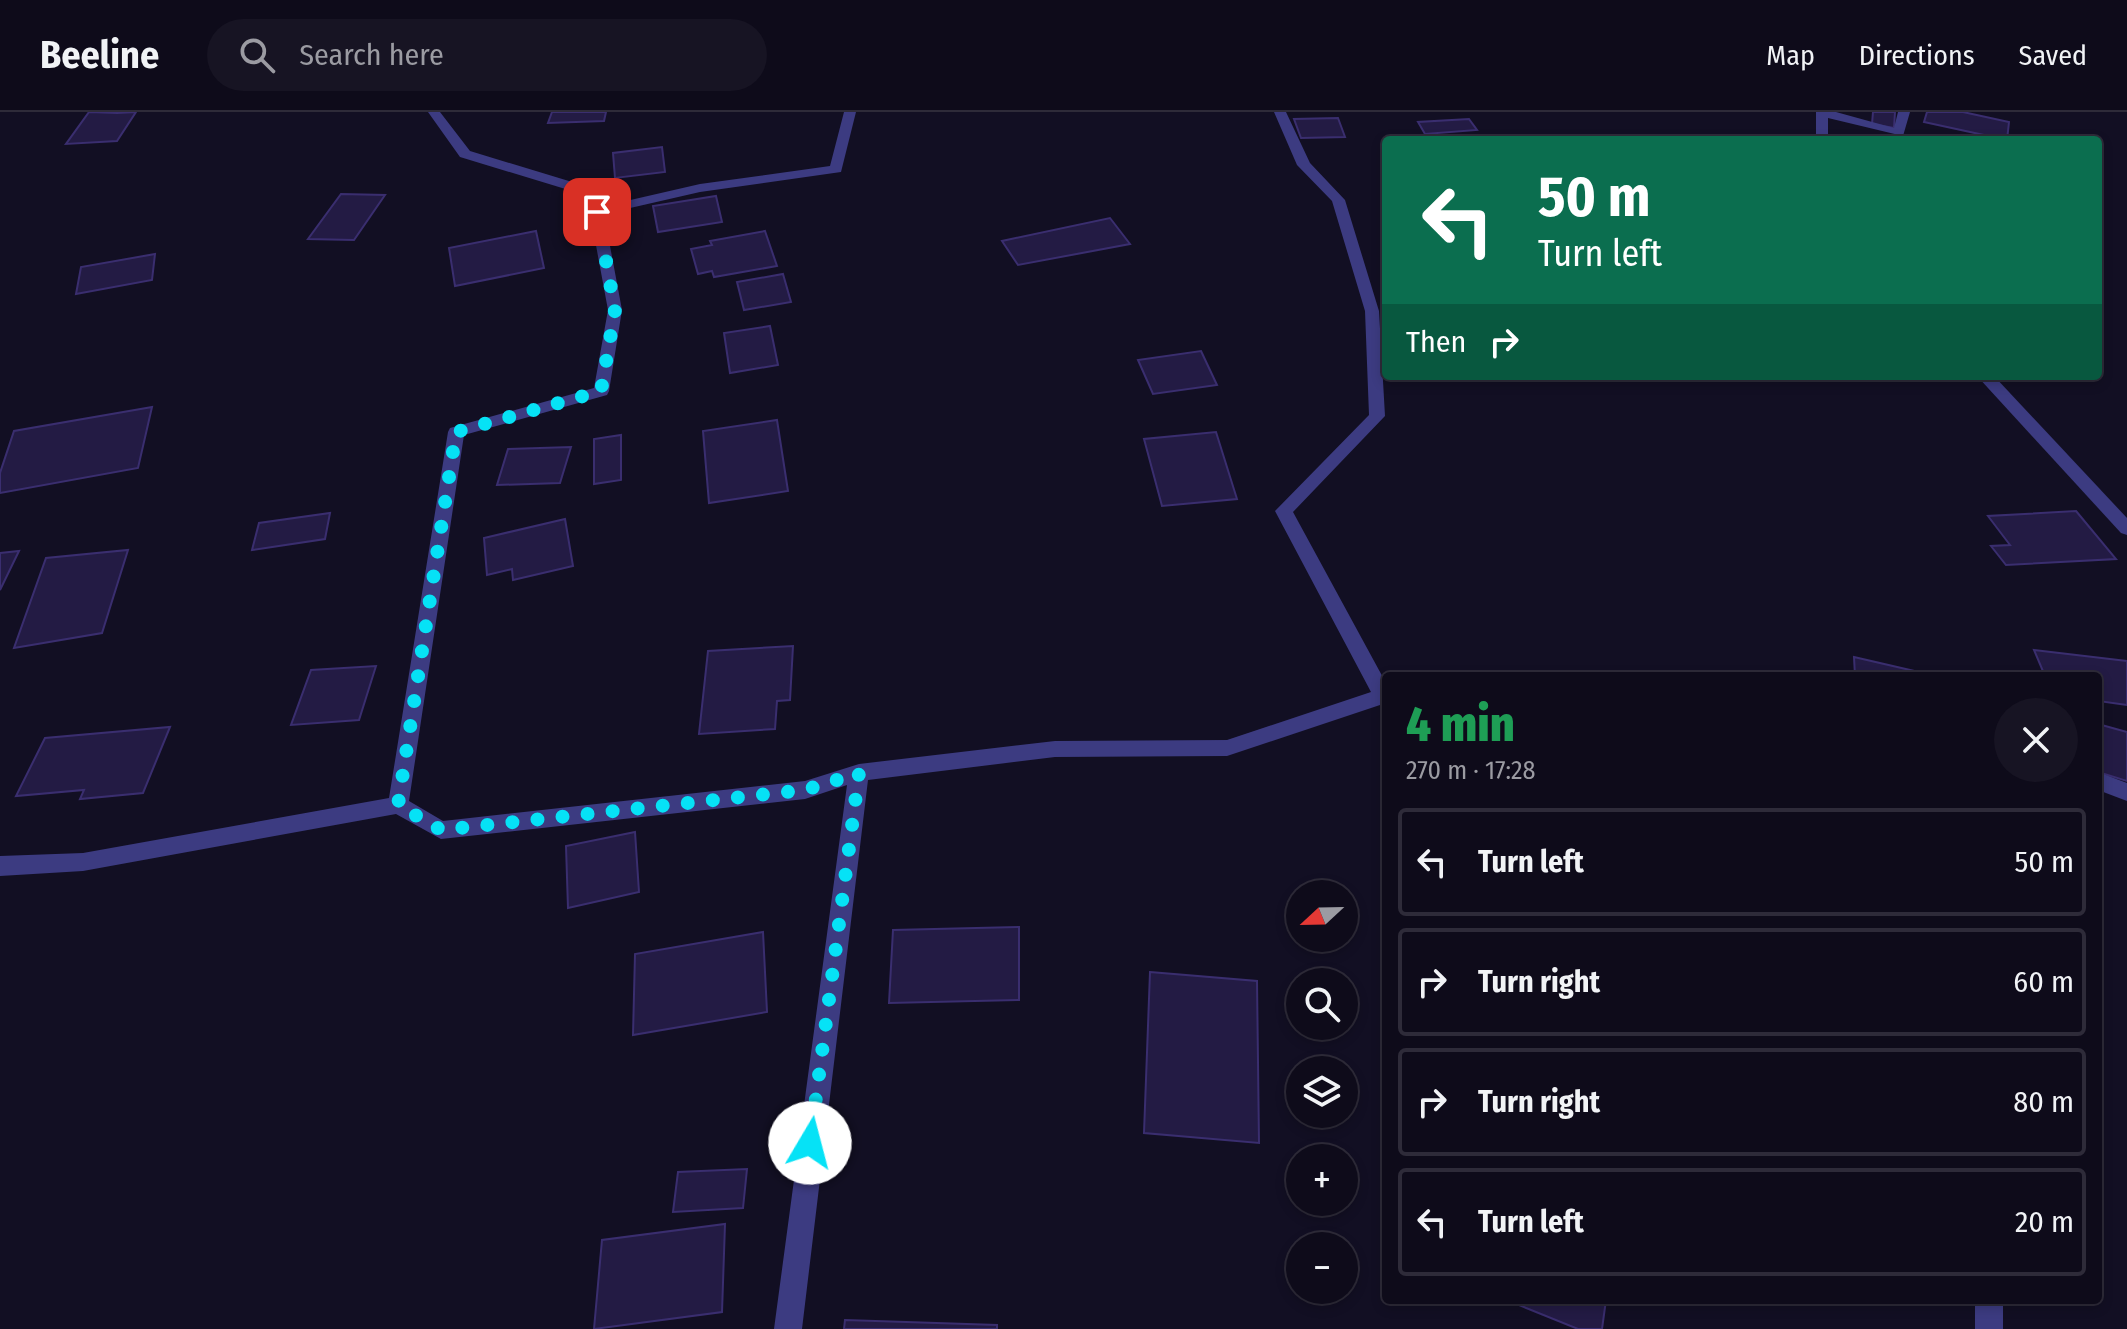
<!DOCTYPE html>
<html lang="en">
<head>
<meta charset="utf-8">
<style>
  :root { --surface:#0e0b1a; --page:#171423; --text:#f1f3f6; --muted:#9b9ba2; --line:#2e2b39 }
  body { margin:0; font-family:"Fira Sans Condensed",sans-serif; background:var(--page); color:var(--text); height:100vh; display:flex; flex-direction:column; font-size:30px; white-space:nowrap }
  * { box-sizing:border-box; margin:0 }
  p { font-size:26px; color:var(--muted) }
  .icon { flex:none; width:44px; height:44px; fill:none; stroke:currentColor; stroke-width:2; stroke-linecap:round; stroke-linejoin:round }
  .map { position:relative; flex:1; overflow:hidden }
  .sheet { position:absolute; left:1382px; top:560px; width:720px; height:632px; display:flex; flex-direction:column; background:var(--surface); border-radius:8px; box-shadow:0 4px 12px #0003,0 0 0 2px var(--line) }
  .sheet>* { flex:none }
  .guide { position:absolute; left:1382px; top:24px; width:720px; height:244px; border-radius:8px; box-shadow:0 4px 12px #0003,0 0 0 2px var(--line); background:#0b6e4f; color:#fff; overflow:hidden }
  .needle { width:52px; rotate:248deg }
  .buttons { position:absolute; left:1286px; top:768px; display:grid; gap:16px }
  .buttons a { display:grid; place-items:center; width:72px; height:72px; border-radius:50%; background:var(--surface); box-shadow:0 4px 12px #0003,0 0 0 2px var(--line); font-size:40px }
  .pin { position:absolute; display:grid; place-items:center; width:68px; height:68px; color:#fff; margin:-34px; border-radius:16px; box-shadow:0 4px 12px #0006 }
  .me { position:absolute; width:88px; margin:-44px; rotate:8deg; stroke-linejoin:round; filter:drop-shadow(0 0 6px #0008) }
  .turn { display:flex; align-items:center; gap:28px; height:168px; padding:0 24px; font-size:36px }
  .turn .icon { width:104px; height:104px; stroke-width:2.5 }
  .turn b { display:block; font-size:56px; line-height:68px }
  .then { display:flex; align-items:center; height:76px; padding:0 24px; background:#0003; gap:16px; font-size:30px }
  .round { display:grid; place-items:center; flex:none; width:84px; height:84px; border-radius:42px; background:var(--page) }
  .summary { display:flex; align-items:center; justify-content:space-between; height:136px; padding:0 24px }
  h1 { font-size:48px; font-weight:800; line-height:60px; color:#1e9e55 }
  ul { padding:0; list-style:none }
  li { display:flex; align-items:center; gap:24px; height:108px; margin:0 16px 12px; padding:0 8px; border:4px solid var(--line); border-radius:8px }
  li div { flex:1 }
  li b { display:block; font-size:30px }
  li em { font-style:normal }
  header { display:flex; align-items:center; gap:48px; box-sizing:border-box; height:112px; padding:0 40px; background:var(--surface); border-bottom:2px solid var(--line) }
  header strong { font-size:38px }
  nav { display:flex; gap:44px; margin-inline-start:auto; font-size:28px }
  .search { width:560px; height:72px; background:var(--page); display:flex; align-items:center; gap:20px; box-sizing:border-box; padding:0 28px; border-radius:44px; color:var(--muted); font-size:30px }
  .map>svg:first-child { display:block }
  .building { fill:#231b44; stroke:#3a2e6f; stroke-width:2 }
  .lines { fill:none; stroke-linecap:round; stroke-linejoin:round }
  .minor { fill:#3c3b81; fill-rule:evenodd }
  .route { stroke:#06e2f6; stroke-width:14; stroke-dasharray:0 25.2 }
</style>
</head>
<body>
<header>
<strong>Beeline</strong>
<div class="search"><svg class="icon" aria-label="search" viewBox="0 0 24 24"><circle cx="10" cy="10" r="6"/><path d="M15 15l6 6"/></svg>Search here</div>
<nav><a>Map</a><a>Directions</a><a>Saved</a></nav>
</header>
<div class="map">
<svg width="2127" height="1217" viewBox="0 0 2127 1217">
  <rect width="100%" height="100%" fill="#120f23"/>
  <g class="building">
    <path d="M89,0l28,1 19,-1 -19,29 -51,3z"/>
    <path d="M552,0h54l-2,9 -56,2z"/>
    <path d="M1873,0h22l-1,16 -22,-4z"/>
    <path d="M1927,0h36l46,10 -2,18 -83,-18z"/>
    <path d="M1338,6l7,19 -44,1 -7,-19z"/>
    <path d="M1469,7l8,11 -52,4 -7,-12z"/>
    <path d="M662,35l3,25 -50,6 -2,-25z"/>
    <path d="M341,82l44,1 -31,45 -46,-1z"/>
    <path d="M716,84l6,26 -64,10 -5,-26z"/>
    <path d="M1110,106l20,26 -112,21 -16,-24z"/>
    <path d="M536,119l8,37 -89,18 -6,-38z"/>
    <path d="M765,119l12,35 -63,11 -2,-6 -14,3 -7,-25 21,-4 -2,-4z"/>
    <path d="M155,142l-3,26 -76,14 5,-27z"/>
    <path d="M783,162l8,28 -47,8 -7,-28z"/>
    <path d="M770,214l8,39 -48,8 -6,-40z"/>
    <path d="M1201,239l16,34 -64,9 -15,-34z"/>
    <path d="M152,295l-14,61 -138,25v-20l14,-42z"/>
    <path d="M777,308l11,71 -79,12 -6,-72z"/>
    <path d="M1216,320l21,67 -75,7 -18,-67z"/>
    <path d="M621,323v45l-27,4v-45z"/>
    <path d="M571,335l-11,36 -63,2 11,-36z"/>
    <path d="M2076,399l40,48 -110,6 -15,-19 19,-1 -22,-29z"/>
    <path d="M330,401l-5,26 -73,11 7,-27z"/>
    <path d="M565,407l8,47 -60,14 -1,-11 -25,6 -3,-37z"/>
    <path d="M128,438l-26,83 -88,15 32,-90z"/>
    <path d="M19,439l-19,39v-37z"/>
    <path d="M793,534l-3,54 -13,1 -2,28 -76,5 9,-83z"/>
    <path d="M2034,538l93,11v44l-29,-4v-25h-53z"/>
    <path d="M1854,545l82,19h-81z"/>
    <path d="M376,554l-17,54 -68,5 20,-55z"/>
    <path d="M2098,612l29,8v49l-29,-9z"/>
    <path d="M170,615l-27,66 -63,6 4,-9 -68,6 29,-58z"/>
    <path d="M635,720l4,60 -71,16 -2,-62z"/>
    <path d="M1019,815v73l-130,3 4,-73z"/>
    <path d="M763,820l4,80 -134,23 2,-81z"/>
    <path d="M1150,860l107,9 2,162 -115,-10z"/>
    <path d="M747,1057l-4,39 -70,4 5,-40z"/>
    <path d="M725,1112l-3,88 -128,17 8,-89z"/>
    <path d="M1515,1188h91l-4,29h-24l-64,-26z"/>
    <path d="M845,1208l152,5v4h-153z"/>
  </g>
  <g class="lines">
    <g class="minor">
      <path d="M428,0h12l30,39 112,34 18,22 100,-23 130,-18 14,-54h12l-15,60 -141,20 -96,22 18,96 -13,81 -2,4 -143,40 -55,366 34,20 362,-40 54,-17 196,-23 172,-1 144,-48 -96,-181 94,-96 -4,-104 -33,-110 -35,-36 -23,-53h12l24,51 35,37 34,111 6,105 -92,96 93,171v20l-159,53 -172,1 -187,23 -66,549h-28l73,-544 -42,14 -364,40 -45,-25 -313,57 -83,5v-20l83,-3 306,-55 59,-366 2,-4 144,-40 14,-78 -18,-97 -18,-22 -112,-34z"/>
      <path d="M1816,0h20l58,16 4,-16h12l-7,24 -75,-18v22h-12z"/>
      <path d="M1977,264h17l133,142v17l-6,-2z"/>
      <path d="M2098,660l29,11v18l-29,-11z"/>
      <rect x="1975" y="1188" width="28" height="29"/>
    </g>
  </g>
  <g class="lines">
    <path class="route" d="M597,100l18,98 -14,81 -145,41 -58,373 43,25 364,-40 54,-17 -49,370"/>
  </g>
</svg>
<div class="buttons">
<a><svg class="needle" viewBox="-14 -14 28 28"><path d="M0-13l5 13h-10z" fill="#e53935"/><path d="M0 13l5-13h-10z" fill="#9b9ba2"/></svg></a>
<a><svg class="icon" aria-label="search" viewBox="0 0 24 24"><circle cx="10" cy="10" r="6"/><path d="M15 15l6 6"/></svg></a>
<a><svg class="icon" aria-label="layers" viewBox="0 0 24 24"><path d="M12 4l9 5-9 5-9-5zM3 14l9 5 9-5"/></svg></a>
<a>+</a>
<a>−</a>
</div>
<div class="pin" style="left:597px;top:100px;background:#d93025"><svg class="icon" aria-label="arrive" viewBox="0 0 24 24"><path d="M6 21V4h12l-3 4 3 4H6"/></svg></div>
<svg class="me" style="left:810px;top:1031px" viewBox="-20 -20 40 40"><circle r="19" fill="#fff"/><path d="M0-13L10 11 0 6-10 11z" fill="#06e2f6"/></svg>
<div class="guide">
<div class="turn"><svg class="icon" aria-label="left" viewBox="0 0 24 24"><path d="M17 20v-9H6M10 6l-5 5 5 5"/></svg><div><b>50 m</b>Turn left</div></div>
<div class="then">Then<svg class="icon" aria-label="right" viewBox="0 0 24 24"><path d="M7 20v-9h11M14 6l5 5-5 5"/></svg></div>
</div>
<section class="sheet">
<div class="summary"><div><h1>4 min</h1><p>270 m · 17:28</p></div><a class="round"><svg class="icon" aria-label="close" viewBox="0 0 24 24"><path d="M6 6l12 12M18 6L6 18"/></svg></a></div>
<ul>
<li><svg class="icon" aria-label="left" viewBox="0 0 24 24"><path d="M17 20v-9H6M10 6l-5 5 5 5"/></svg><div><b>Turn left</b></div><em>50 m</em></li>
<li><svg class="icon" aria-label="right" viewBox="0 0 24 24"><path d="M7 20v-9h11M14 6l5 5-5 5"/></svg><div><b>Turn right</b></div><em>60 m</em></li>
<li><svg class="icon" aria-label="right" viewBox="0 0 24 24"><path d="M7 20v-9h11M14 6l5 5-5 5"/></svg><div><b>Turn right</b></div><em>80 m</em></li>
<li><svg class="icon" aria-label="left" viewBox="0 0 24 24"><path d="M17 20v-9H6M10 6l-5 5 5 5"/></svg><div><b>Turn left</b></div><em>20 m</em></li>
</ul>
</section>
</div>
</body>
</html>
